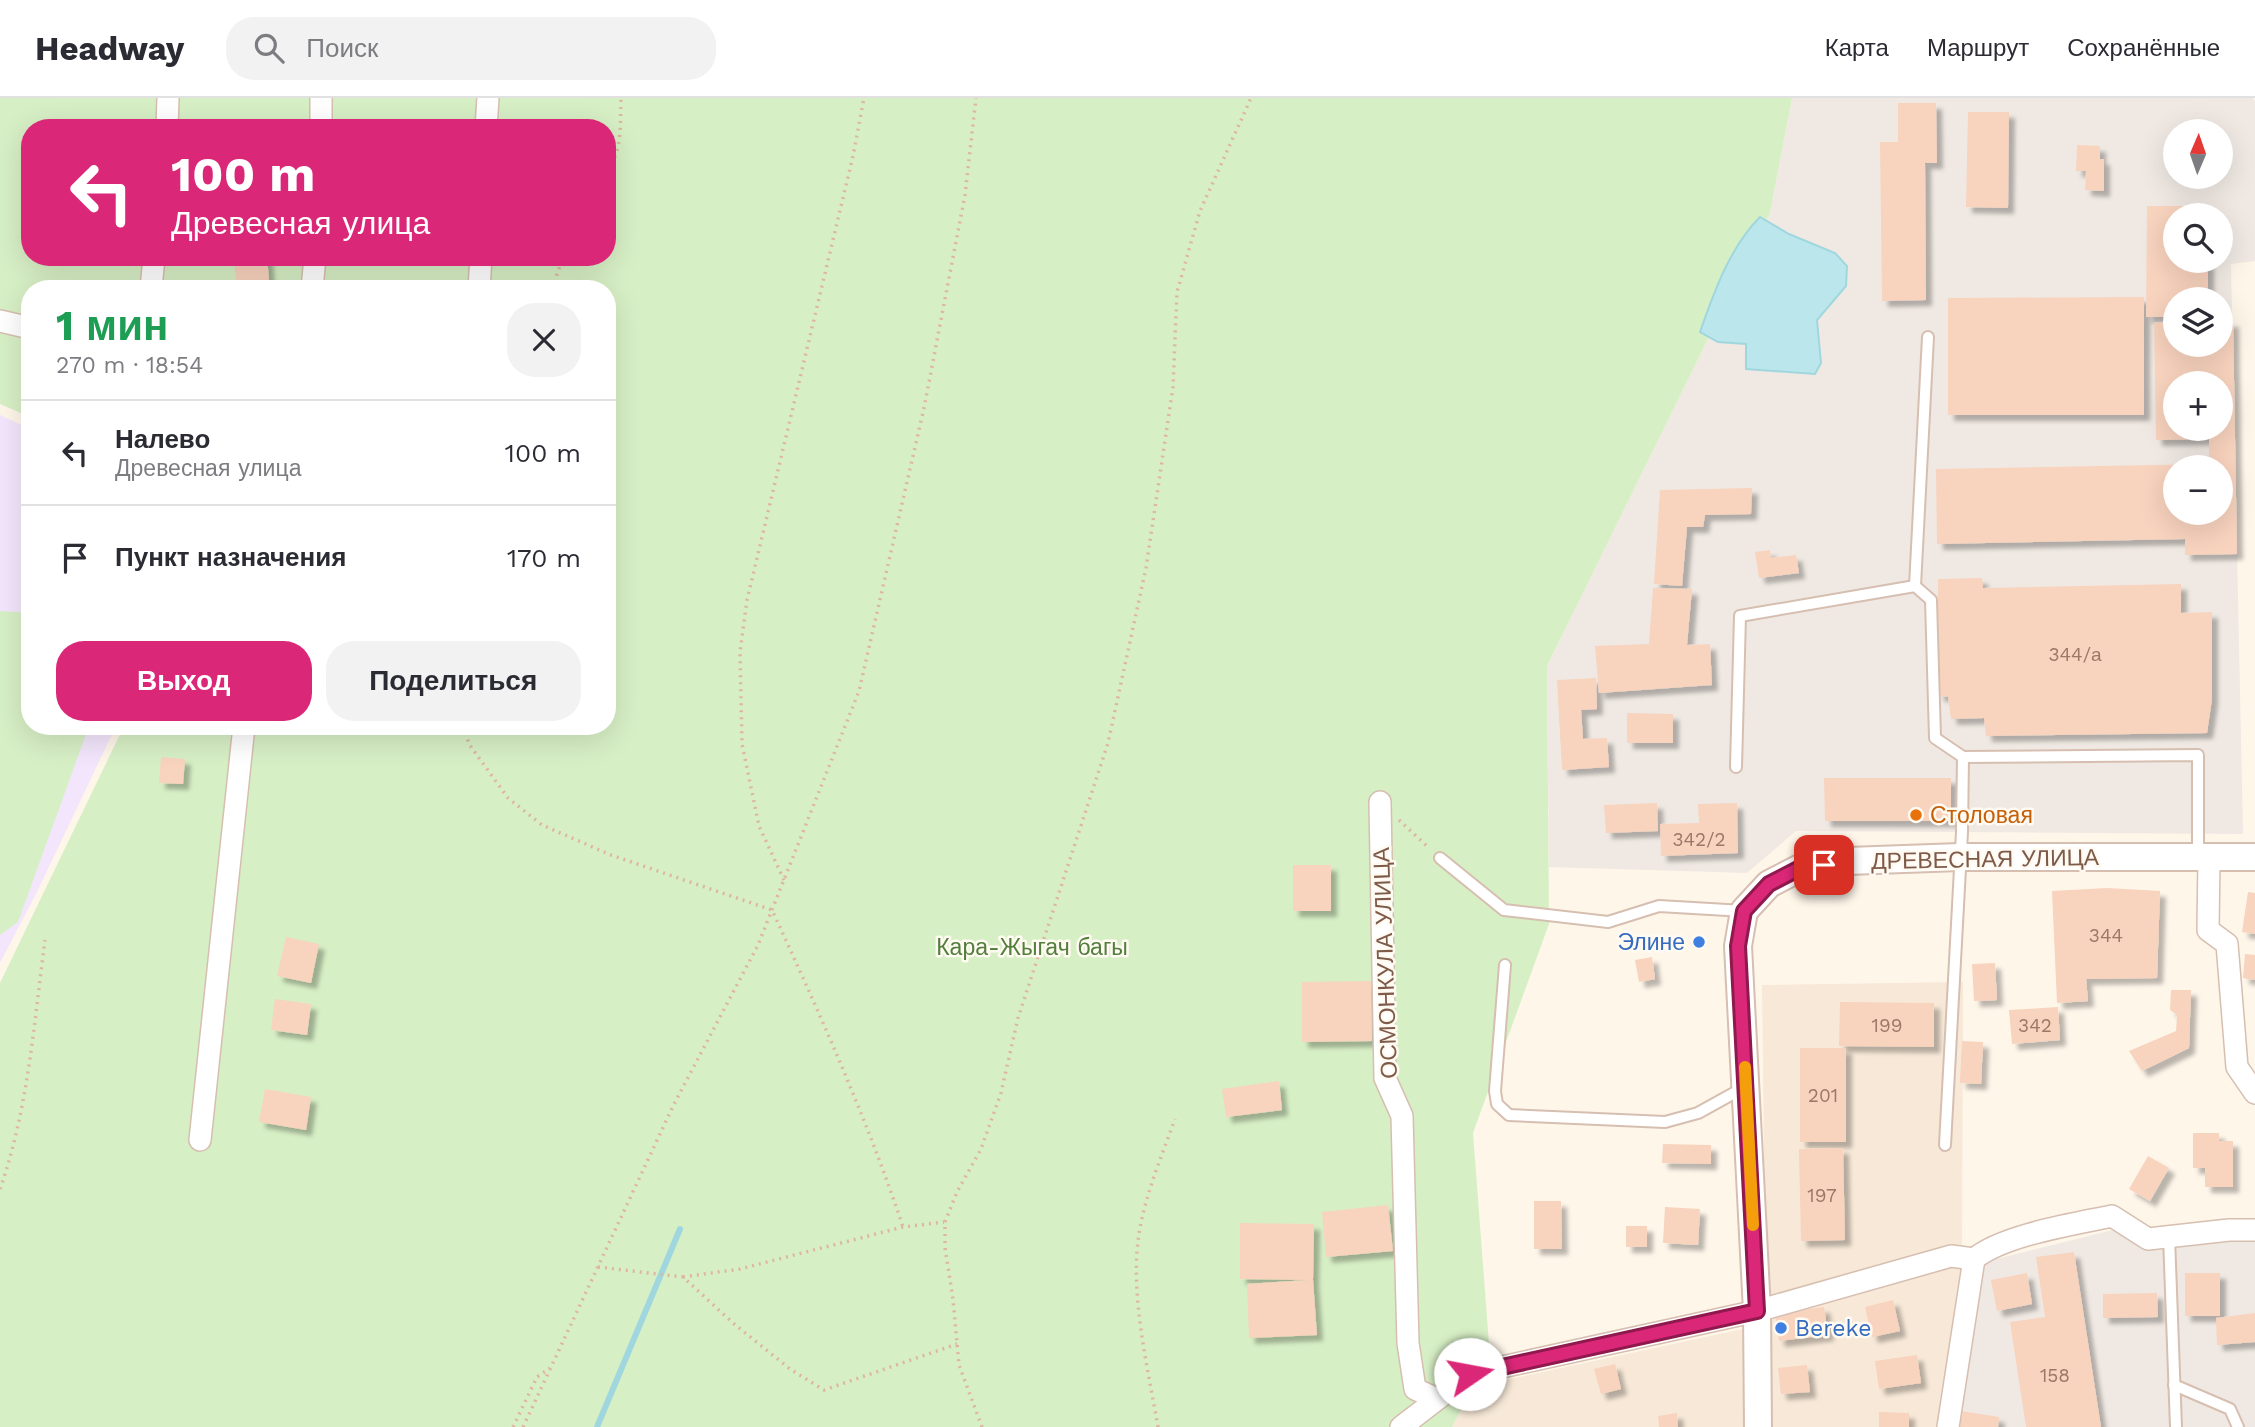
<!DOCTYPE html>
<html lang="ru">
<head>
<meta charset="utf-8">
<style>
  :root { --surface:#fff; --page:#f2f2f3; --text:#2b2b33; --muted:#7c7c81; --line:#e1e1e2; --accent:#db2777 }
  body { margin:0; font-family:"Work Sans",sans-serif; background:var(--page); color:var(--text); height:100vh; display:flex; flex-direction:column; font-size:26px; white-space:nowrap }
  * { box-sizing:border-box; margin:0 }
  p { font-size:23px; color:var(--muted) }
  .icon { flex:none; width:38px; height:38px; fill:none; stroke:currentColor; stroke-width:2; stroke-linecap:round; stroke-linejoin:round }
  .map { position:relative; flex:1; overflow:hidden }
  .details { position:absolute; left:21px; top:182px; width:595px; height:455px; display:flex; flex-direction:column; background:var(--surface); border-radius:28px; box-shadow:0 7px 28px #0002 }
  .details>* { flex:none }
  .top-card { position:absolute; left:21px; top:21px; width:595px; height:147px; border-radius:28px; box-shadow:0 7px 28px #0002; background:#db2777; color:#fff; overflow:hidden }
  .needle { width:46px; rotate:2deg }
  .tools { position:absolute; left:2163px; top:21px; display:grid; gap:14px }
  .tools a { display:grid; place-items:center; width:70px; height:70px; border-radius:50%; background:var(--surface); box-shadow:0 7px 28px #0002; font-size:35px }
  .pin { position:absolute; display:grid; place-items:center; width:60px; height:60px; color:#fff; margin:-30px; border-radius:14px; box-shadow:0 4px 10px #0006 }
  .me { position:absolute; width:77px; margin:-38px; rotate:78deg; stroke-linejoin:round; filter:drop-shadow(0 0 5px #0008) }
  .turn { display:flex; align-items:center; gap:24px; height:147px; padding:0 35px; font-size:32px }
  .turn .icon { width:91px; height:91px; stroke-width:2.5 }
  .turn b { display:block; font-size:49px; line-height:60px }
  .round { display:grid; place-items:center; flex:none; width:74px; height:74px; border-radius:28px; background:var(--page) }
  .head { display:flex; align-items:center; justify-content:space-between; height:119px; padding:0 35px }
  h1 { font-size:42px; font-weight:700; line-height:52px; color:#1e9e55 }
  .button { display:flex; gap:14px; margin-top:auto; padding:14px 35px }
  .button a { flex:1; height:80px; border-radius:28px; background:var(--accent); color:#fff; font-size:28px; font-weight:700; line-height:80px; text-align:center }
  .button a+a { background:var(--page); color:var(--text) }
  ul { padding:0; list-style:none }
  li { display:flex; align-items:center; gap:21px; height:105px; padding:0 35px; border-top:2px solid var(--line) }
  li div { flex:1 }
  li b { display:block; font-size:26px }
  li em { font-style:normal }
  header { display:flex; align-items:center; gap:42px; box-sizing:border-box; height:98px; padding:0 35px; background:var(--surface); border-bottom:2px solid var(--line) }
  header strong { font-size:33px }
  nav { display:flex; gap:38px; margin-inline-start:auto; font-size:24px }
  .search { width:490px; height:63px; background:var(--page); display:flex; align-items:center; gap:18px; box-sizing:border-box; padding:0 24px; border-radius:28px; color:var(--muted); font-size:26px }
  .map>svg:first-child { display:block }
  .residential { fill:#f7e8d7 }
  .industrial { fill:#f0e9e3; fill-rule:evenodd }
  .education { fill:#f3e6fc }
  .green { fill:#d7efc5; fill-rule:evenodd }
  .water { fill:#bbe6ec; stroke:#a0d7df; stroke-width:2 }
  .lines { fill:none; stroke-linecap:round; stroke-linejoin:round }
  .stream { stroke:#a0d7df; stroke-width:6 }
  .building { fill:#f8d3be; fill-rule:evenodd; filter:url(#shadow) }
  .service-casing { stroke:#d6bfb0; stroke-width:14 }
  .minor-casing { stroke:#d6bfb0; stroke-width:24 }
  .tertiary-casing { stroke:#d6bfb0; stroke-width:30 }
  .path { stroke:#deb6a0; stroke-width:3.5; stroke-dasharray:2 5; stroke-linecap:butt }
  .service { stroke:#fff; stroke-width:10 }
  .minor { stroke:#fff; stroke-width:21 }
  .tertiary { stroke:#fff; stroke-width:26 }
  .route-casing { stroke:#8e194d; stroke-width:18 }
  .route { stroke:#db2777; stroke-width:12 }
  .slow { stroke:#f59e0b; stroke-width:12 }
  .food-dot { fill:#e8710a; stroke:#fffaf2; stroke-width:2.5 }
  .shop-dot { fill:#3f7fe0; stroke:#fffaf2; stroke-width:2.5 }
  .labels { text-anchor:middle; stroke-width:5; stroke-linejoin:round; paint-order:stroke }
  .number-label { font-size:19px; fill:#9c7866 }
  .food-label { font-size:23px; fill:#c56008; stroke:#fffaf2; text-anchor:start }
  .street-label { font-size:23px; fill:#7e5a49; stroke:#fffaf2 }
  .shop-label { font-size:23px; fill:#366cbe; stroke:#fffaf2; text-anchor:end }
  .park-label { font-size:23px; fill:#527f3c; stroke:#fffaf2 }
</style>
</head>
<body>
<header>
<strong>Headway</strong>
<div class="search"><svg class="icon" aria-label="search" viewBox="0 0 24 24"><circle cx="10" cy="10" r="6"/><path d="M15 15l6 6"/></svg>Поиск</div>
<nav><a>Карта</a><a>Маршрут</a><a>Сохранённые</a></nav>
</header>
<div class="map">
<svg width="2255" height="1329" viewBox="0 0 2255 1329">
  <defs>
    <filter id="shadow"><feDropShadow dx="6" dy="6" stdDeviation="2" flood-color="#0004"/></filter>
  </defs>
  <rect width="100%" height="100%" fill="#fff6ea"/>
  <path class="residential" d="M1963,884l-1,286 -23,159h-487l18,-32 21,-12 275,-59 -4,-339z"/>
  <g class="industrial">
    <path d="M1792,0h461l2,3v160l-24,3 12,570 -447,-3 -49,42 -198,-6 -2,-201 223,-453zM2175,33h46v46h-46zM2175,117h46v46h-46zM2175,201h46v46h-46zM2175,285h46v46h-46zM2175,369h46v46h-46z"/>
    <path d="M2117,1131l37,17 101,-7v188h-300l25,-164z"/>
  </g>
  <path class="education" d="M0,317l30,14v297h86l-79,166 -37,71z"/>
  <g class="green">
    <path d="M0,0h1792l-22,115 -223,453 2,258 -76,209 17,224 -38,70h-1452v-444l124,-257h483v-437h-577v128l-30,-13zM30,30h577v129h-577z"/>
    <path d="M0,513l30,2v113h59l-71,196 -18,13z"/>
  </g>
  <path class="water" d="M1760,119l29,17 46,19 12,13 -1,20 -29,34 4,43 -6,11 -69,-5v-25l-28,-2 -18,-10c14,-40 30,-85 60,-115z"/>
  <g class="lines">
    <path class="stream" d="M597,1329l83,-198"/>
  </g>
  <g class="building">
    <path d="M1898,5h38l1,60h-12l1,137 -44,1 -2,-159h18z"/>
    <path d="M1968,14h41l-1,96 -42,-1z"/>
    <path d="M263,21l33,1 -1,8h-32z"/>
    <path d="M2077,47l23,1v13h4v32l-19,-1 1,-19h-10z"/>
    <path d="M2147,108h61v9h-33v46h33v38h-33v18h-29z"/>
    <path d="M234,159h33l2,23 -33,3z"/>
    <path d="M2144,199v118h-196v-117z"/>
    <path d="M2221,223h12l4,233 -52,1v-16l-248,5 -1,-75 273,-5v-25l-53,1 -2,-117 21,-1v23h46zM2175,285h46v46h-46zM2175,369h46v46h-46z"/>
    <path d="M1752,390l-1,26 -46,1 -2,12h-16l-5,59 -28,-2 6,-94z"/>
    <path d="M1770,452l1,8 25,-3 3,18 -40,5 -4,-26z"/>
    <path d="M1982,480l1,10 198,-4v29l31,-1v87l-5,34 -221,3 -2,-18 -33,1 -3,-22 -10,-2v-116z"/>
    <path d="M1653,490l39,1 -5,56 23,-1 2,41 -113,8 -4,-47 54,-2z"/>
    <path d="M1596,580l1,31 -16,1 2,29 24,-1 2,29 -47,3 -5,-90z"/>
    <path d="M1627,615l46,1v29h-46z"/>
    <path d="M161,659l24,2 -2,25 -24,-1z"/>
    <path d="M1824,680h127v43h-126z"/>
    <path d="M1657,705l1,28 -52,2 -2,-28z"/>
    <path d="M1737,705l1,50 -77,3 -1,-32 39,-1 -1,-19z"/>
    <rect x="1293" y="767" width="38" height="46"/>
    <path d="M2107,790l53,3 -3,87 -71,1 2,22 -31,2 -5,-112z"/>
    <path d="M2248,794l7,1v41l-13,-2z"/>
    <path d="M286,839l33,7 -8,39 -34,-7z"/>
    <path d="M2245,856l10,1v25l-12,-2z"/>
    <path d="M1652,859l3,22 -16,3 -4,-22z"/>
    <path d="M1995,865l2,37 -23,1 -2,-37z"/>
    <path d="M1371,883l1,60 -70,1v-60z"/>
    <path d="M2171,892h20l-2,58 -47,23 -13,-20 47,-20 1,-16 -7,-5z"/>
    <path d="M275,901l36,5 -4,31 -36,-5z"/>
    <path d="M1840,904l94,1v44l-95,-1z"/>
    <path d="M2058,909l2,33 -48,4 -3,-34z"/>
    <path d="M1962,943l21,1 -2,42 -21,-1z"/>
    <rect x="1800" y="950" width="46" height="94"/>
    <path d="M1279,983l3,29 -56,7 -4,-28z"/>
    <path d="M265,991l46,8 -5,33 -47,-8z"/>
    <path d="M2193,1035h26v8h14v46h-28v-19h-12z"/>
    <path d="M1663,1046l48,1v19l-49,-1z"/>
    <path d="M1843,1050l2,92 -44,1 -2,-92z"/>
    <path d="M2148,1058l21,12 -19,33 -21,-12z"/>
    <path d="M1534,1103h27l1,48h-28z"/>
    <path d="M1388,1107l5,46 -67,6 -4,-45z"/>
    <path d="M1665,1109l35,2 -2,36 -35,-2z"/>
    <path d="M1240,1125l74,1 -1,56 4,55 -68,3 -2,-54 61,-4 -68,-1z"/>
    <rect x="1626" y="1128" width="21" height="21"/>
    <path d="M2074,1154l27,175h-75l-16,-105 35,-5 -9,-60z"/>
    <path d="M2027,1175l5,31 -35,7 -6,-31z"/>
    <rect x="2185" y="1175" width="35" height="43"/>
    <path d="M2157,1195l1,24 -55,1v-24z"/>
    <path d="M1893,1202l7,31 -28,6 -7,-30z"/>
    <path d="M1824,1209l4,28 -49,6 -4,-27z"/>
    <path d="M2255,1215v29l-38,3 -1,-27z"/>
    <path d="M1917,1257l4,28 -42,6 -4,-28z"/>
    <path d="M1615,1266l6,25 -20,5 -7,-25z"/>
    <path d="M1807,1267l3,27 -29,2 -3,-26z"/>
    <path d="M1961,1313l38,6 -1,10h-40z"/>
    <path d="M1879,1314l30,1v14h-30z"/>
    <path d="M1677,1315l1,14h-19l-1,-11z"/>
  </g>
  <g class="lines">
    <defs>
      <g id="service">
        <path d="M1915,488l16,14 4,138 28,19 -1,75 -17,313"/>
        <path d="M1963,659l235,-2v102"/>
        <path d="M1736,669l4,-151 175,-30 13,-249"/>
        <path d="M1440,760l64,52 104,12 51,-16 85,5"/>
        <path d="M1505,867l-10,126 2,13 12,11 156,7 33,-9 47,-26"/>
        <path d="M2169,1139l7,190"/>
        <path d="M2174,1287l56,24 8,18"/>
      </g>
      <g id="minor">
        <path d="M167,30l1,-30"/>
        <path d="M321,30v-30"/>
        <path d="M486,30l2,-30"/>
        <path d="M151,191l3,-32"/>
        <path d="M312,191l3,-32"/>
        <path d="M479,191l2,-32"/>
        <path d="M0,223l30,7"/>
        <path d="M1380,704l5,276 17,38 6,227 7,46 22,10"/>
        <path d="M2209,759l-1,73 19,14 10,123 18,26"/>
        <path d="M200,1042l44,-414"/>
        <path d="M1974,1161c29,-24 100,-35 138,-43l36,23 81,-9h26"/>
        <path d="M1401,1329l69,-53 287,-63 194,-55 23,3 -26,168"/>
      </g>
      <path id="tertiary" d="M1758,1329l-1,-116 -19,-365 6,-35 25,-27 31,-16 48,-7 112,-4h295"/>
    </defs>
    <use href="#service" class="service-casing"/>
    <use href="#minor" class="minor-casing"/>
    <use href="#tertiary" class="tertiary-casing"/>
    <g class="path">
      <path d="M607,71c16,-16 13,-50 14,-71"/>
      <path d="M552,191l11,-32"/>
      <path d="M464,628l5,18 39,54 34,27 69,30 161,55c48,104 95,209 131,317"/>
      <path d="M1399,722l30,28"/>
      <path d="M784,782l-25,-54 -17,-82 -2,-92 7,-52 106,-444 11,-58"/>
      <path d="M0,1091c28,-79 34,-166 45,-249"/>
      <path d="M598,1169l85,10 50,46 57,46 34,21 133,-46"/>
      <path d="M683,1179l57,-8 163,-42 41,-5"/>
      <path d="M513,1329l24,-50 13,-9"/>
      <path d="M523,1329l151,-323 84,-159 101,-254 65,-283 41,-213 11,-97"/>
      <path d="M982,1329l-23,-62 -6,-66 -8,-51v-26l12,-30 24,-43 20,-56 17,-75 90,-275 38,-175 27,-181 4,-95 23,-81 51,-113"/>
      <path d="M1158,1329c-10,-58 -27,-127 -20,-186 5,-41 23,-83 37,-122"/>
    </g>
    <use href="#service" class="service"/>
    <use href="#minor" class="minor"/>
    <use href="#tertiary" class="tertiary"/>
  </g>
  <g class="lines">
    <defs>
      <path id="route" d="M1470,1276l287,-63 -19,-365 6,-35 25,-27 31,-16 24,-3"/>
    </defs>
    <use href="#route" class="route-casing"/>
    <use href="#route" class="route"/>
    <path class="slow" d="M1745,969l8,158"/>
  </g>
  <circle class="food-dot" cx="1916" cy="717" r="7"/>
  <g class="shop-dot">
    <circle cx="1699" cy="844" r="7"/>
    <circle cx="1781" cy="1230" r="7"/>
  </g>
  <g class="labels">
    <g class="number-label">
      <text x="2075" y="563">344/а</text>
      <text x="1699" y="748">342/2</text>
      <text x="2106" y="844">344</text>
      <text x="1887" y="934">199</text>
      <text x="2035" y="934">342</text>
      <text x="1823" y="1004">201</text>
      <text x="1822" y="1104">197</text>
      <text x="2055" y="1284">158</text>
    </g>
    <g class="food-label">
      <text x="1930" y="725">Столовая</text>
    </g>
    <g class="street-label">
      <text transform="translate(1985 761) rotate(-1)" y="8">ДРЕВЕСНАЯ УЛИЦА</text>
      <text transform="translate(1385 865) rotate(-92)" y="8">ОСМОНКУЛА УЛИЦА</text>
    </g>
    <g class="shop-label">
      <text x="1685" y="852">Элине</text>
      <text x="1795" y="1238" text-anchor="start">Bereke</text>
    </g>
    <g class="park-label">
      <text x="1032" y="857">Кара-Жыгач багы</text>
    </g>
  </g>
</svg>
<div class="tools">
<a><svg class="needle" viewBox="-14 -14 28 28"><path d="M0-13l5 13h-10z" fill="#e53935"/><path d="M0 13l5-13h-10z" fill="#7c7c81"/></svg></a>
<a><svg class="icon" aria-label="search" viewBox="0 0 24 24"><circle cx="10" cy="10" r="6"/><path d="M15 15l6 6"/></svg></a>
<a><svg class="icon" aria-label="layers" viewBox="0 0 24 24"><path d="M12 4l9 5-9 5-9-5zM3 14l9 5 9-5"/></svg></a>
<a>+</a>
<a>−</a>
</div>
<div class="pin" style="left:1824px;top:767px;background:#d93025"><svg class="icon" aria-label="arrive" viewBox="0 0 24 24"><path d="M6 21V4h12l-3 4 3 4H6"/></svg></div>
<svg class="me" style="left:1470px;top:1276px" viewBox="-20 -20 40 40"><circle r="19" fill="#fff"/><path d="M0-13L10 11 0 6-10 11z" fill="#db2777"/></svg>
<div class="top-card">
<div class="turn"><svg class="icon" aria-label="left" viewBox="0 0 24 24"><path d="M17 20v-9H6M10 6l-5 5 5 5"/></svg><div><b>100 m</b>Древесная улица</div></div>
</div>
<section class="details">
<div class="head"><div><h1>1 мин</h1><p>270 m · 18:54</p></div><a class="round"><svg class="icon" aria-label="close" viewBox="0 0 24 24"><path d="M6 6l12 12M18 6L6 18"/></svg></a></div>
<ul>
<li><svg class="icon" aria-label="left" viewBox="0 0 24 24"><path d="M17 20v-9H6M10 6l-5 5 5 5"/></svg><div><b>Налево</b><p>Древесная улица</p></div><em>100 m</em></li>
<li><svg class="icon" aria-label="arrive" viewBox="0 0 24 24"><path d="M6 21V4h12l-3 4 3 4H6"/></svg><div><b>Пункт назначения</b></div><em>170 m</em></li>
</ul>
<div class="button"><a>Выход</a><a>Поделиться</a></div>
</section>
</div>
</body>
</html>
